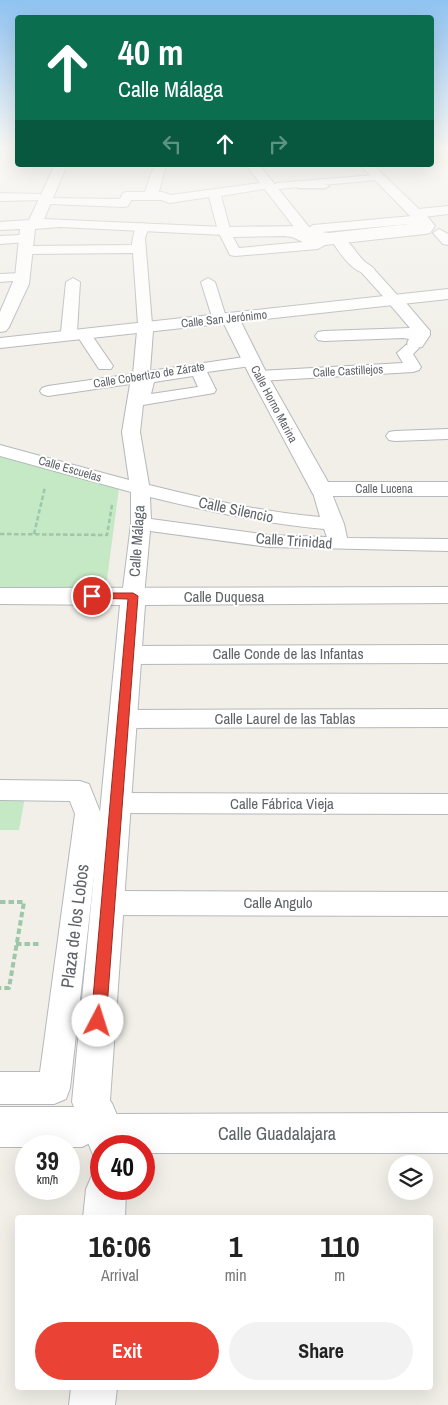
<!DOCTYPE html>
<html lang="en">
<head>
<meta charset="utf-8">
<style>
  :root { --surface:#fff; --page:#f2f2f2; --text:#222; --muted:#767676; --accent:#ea4335 }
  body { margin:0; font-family:"Archivo Narrow",sans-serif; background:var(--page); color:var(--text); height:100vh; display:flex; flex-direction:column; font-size:19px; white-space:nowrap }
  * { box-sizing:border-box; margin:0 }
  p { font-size:16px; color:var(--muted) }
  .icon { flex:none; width:28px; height:28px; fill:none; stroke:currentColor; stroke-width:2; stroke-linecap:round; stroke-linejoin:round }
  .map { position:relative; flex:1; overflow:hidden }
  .panel { position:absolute; left:15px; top:1215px; width:418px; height:175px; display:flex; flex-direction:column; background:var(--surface); border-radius:5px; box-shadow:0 5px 20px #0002 }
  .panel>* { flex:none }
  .top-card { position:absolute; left:15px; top:15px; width:419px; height:152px; border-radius:5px; box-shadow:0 5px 20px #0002; background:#0b6e4f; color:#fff; overflow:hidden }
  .controls { position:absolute; left:388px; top:1155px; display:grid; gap:10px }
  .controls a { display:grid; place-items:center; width:45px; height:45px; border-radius:50%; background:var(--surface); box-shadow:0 5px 20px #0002; font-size:25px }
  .speed { position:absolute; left:15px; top:1135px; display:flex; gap:10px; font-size:25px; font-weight:700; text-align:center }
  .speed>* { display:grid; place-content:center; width:65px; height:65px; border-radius:50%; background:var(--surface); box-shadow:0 5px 20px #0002; line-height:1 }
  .speed small { font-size:12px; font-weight:400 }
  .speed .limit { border:8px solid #d22; background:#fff; color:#111 }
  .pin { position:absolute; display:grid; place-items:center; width:42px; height:42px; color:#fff; margin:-21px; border:2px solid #fff; border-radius:50%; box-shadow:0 1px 5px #0007 }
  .me { position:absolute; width:55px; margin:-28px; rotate:5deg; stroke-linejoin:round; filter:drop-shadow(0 0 4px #0008) }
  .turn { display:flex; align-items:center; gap:18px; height:105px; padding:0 20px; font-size:22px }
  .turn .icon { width:65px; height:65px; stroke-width:2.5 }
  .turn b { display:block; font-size:35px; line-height:42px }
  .lanes { display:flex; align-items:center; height:48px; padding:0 20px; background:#0003; justify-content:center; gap:25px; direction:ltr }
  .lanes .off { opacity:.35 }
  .eta { display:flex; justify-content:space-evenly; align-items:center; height:85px; text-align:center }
  .eta b { font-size:30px; font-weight:700; line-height:35px }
  .primary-button { display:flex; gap:10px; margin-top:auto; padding:10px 20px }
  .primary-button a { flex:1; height:58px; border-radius:30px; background:var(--accent); color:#fff; font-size:20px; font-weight:700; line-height:58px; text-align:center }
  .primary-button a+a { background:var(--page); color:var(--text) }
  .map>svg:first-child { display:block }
  .green { fill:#c5e8c5 }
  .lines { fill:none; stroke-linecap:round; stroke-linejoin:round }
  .service-casing { stroke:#b5b8bc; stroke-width:3 }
  .pedestrian-casing { stroke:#b5b8bc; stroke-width:2 }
  .minor-casing { stroke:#b5b8bc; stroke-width:2 }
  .tertiary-casing { stroke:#b5b8bc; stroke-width:2 }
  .secondary-casing { stroke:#b6babf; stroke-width:2 }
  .primary-casing { stroke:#f2c960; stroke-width:2 }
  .path-far1 { stroke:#9cc7a9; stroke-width:2.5; stroke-dasharray:4.5 2.5; stroke-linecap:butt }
  .path { stroke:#9cc7a9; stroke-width:4; stroke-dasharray:5.5 3; stroke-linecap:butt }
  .service { fill:#fff; fill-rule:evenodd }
  .pedestrian { fill:#fff; fill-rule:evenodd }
  .minor { fill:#fff; fill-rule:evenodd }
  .tertiary { fill:#fff; fill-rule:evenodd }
  .secondary { fill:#fff; fill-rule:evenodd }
  .primary { fill:#fff2af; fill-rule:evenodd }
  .route { fill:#ea4335; stroke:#982c22 }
  .labels { text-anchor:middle; stroke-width:4; stroke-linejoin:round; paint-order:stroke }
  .far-street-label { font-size:12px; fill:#5f6368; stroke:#fff }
  .street-label { font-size:15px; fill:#5f6368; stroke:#fff }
  .near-street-label { font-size:18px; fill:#5f6368; stroke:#fff }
</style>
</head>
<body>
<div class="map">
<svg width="448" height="1405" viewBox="0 0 448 1405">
  <rect width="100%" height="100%" fill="#f1efe8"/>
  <g class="green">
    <path d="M0,455l119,33 -13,99 -106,1z"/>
    <path d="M0,797h25l-6,33h-19z"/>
  </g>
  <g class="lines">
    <defs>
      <path id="service" d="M296,184h29l4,2 -4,2h-26l-4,-2z"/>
      <g id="pedestrian">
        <path d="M374,175l4,1 2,2 -2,2 -101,9 -6,-3 6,-3z"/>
        <path d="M260,183l4,2 2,2 -2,2 -43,7 9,33h65l17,8 -5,-8 6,-4 99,-9 4,1 7,9 -11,7 -83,8 -11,-1 7,5 -7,4 -83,7 -5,-1 -12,-24 -9,-34 -39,6 -9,-3h-30l-3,6 -4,1 -74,-3 -6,-4 -44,1v-8l40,1 6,4 74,1 3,-6 4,-1h35l9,3zM409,224l-80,9 -7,-1zM284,236l8,1 11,5 -64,6 -6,-11z"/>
        <path d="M143,223l6,4 -4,11 7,86 -3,3 4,4 -3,40 101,-15 6,2 2,3 -2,3 -6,2 -44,6 9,18 -2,3 -71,12 -3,27 9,53c57,14 113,27 171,32l-8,-28 2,-4 7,-2 7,2 2,4 14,35 3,14 101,1v12l-180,-4 -118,-16 -6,65 -3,5 -8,2 -8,-2 -3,-5 9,-72v-32l-131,-36v-11l129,35 -7,-48 8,-48 -82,12 -6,-2 -2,-3 2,-3 6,-2 85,-12 4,-43 4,-4 -3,-3 -5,-71 -105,1 -7,-4 7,-4 104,-1c1,-8 2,-20 11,-22zM193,376l5,11 -47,7 3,-12zM150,497c58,14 115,27 174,32l3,8 -59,-2 -117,-16z"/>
        <path d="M439,229l9,5v11l-5,-1 -10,-11z"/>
        <path d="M21,235l6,4 -1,3 -26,2v-8z"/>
        <path d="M367,266l5,1 28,31 2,3 -2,3h-10l-28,-31 -2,-3 2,-3z"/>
        <path d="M20,273l5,1 2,3 -2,3 -25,2v-8z"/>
        <path d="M73,278l7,4 -3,50 -3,3h-10l-3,-3 5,-50z"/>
        <path d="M208,278l7,4 11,35 -2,3h-10l-2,-3 -11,-35z"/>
        <path d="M86,332l5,2 22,32 -2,3h-12l-2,-3 -19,-29 3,-3z"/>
        <path d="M411,343l5,2 3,3 -6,6 8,13 -2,3 -6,2 -154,9 -6,-2 -2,-3 2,-3 6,-2 144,-8 -6,-10 9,-8z"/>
        <path d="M448,429v10l-53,2 -6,-1 -3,-4 3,-4 6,-1z"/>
        <path d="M448,709v18l-325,1 -9,-3 -3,-6 3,-6 9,-3z"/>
        <path d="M0,780l80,1 9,3 12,30 -31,274 -4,11 -12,5h-54v-32h40l35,-258 -5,-13 -70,-1z"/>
        <path d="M117,793l331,1v20l-331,-1 -9,-3 -4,-7 4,-7z"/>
        <path d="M109,891l339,1v24l-339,-1 -10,-3 -4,-9 4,-9z"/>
      </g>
      <g id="minor">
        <path d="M55,165h12l-23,54 180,8 80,-1 5,1 2,3 -2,3 -5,1 -80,1 -164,-8 -25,2 -6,55 -20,43 -3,4 -6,1v-20l15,-35 5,-48 -20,1v-8l29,-2z"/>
        <path d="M154,165h12l-8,30 -7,4 -7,-4z"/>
        <path d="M338,236c12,3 18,18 27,26 4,3 7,4 10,8l-2,3c-18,5 -33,-20 -42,-33l2,-3z"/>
        <path d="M395,296l6,1 29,34v4l-8,12 -6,1 -6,-1 -3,-4 2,-4 -6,-1 -79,3 -6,-1 -3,-4 3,-4 6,-1 86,-3 -23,-27 2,-4z"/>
        <path d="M230,313l6,1 3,4 29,58 60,106h120v14h-127l-8,-2 -63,-118 -29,-58 3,-4z"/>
        <path d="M448,645v18l-320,1 -9,-3 -4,-6 4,-6 9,-3z"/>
        <path d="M98,1098l14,5 4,11 332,-1v40h-304v-7h-43v6l-9,-4 -2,-5 -8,4h-82v-40h78z"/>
      </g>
      <g id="tertiary">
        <path d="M246,165h13l50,62 13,9 98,-10 -11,-12 2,-3c11,-3 18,7 24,15l-5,7 -5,1 -100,11 -15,-3 -9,-6z"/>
        <path d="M448,587v16l-303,2 -35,495 16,34 3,12h-28v17l-6,-3 -23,-58 48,-497 -120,-1v-16z"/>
        <path d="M101,1171v18h25l-1,29h-42l3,-29 6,-14z"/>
        <path d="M71,1388h46l-2,17h-46z"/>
      </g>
      <g id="secondary">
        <path d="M360,165h13l46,44 29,-3v8l-32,4 -5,-1z"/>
        <path d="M448,289v10l-448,49v-10z"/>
      </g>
      <rect id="primary" x="431" y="153" width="17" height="8"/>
    </defs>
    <use href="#service" class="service-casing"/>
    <use href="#pedestrian" class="pedestrian-casing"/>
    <use href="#minor" class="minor-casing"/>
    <use href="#tertiary" class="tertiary-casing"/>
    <use href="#secondary" class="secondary-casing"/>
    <use href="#primary" class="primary-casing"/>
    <g class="path-far1">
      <path d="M0,534l107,1 5,-30"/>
      <path d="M34,534l11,-47"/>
    </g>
    <g class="path">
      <path d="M0,902h24l-15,86h-9"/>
      <path d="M16,944h25"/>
    </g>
    <use href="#service" class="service"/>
    <use href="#pedestrian" class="pedestrian"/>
    <use href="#minor" class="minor"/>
    <use href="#tertiary" class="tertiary"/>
    <use href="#secondary" class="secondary"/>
    <use href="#primary" class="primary"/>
  </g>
  <linearGradient id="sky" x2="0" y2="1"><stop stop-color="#8fc3f1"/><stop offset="0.43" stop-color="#f9f8f5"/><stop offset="1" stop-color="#f9f8f5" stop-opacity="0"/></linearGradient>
  <rect width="448" height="344" fill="url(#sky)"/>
  <path class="route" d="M92,593h41l5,3 -32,425 -2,5 -6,2 -5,-2 -2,-5 37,-422 -40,-1v-4z"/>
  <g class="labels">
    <g class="far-street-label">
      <text transform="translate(224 319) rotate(-6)" y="4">Calle San Jerónimo</text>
      <text transform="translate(348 371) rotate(-3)" y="4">Calle Castillejos</text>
      <text transform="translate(149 375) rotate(-9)" y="4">Calle Cobertizo de Zárate</text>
      <text transform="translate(274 404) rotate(62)" y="4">Calle Horno Marina</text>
      <text transform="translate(70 469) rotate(16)" y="4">Calle Escuelas</text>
      <text x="384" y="493">Calle Lucena</text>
    </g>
    <g class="street-label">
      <text transform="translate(236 510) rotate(12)" y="5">Calle Silencio</text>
      <text transform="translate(137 541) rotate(-86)" y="5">Calle Málaga</text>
      <text transform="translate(294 541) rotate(4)" y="5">Calle Trinidad</text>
      <text x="224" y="602">Calle Duquesa</text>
      <text x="288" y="659">Calle Conde de las Infantas</text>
      <text x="285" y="724">Calle Laurel de las Tablas</text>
      <text x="282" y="809">Calle Fábrica Vieja</text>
      <text x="278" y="908">Calle Angulo</text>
    </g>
    <g class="near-street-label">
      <text transform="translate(75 926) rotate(-83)" y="6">Plaza de los Lobos</text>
      <text x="277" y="1140">Calle Guadalajara</text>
    </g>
  </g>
</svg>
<div class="controls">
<a><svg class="icon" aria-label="layers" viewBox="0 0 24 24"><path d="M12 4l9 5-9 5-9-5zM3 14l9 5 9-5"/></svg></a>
</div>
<div class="speed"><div>39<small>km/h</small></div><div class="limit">40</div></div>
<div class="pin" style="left:92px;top:596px;background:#d93025"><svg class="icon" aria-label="arrive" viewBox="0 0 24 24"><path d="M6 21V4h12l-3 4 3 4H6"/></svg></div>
<svg class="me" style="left:98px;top:1021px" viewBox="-20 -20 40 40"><circle r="19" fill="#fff"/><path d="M0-13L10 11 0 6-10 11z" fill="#ea4335"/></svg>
<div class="top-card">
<div class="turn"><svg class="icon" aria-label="ahead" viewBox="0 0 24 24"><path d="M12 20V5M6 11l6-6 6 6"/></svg><div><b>40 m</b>Calle Málaga</div></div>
<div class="lanes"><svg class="icon off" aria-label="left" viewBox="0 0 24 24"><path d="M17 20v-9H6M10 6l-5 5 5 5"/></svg><svg class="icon" aria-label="ahead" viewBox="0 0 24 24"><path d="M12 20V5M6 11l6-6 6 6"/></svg><svg class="icon off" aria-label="right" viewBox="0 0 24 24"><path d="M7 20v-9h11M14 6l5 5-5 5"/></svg></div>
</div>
<section class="panel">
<div class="eta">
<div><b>16:06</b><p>Arrival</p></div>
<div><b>1</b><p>min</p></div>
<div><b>110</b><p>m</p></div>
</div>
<div class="primary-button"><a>Exit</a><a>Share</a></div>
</section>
</div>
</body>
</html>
